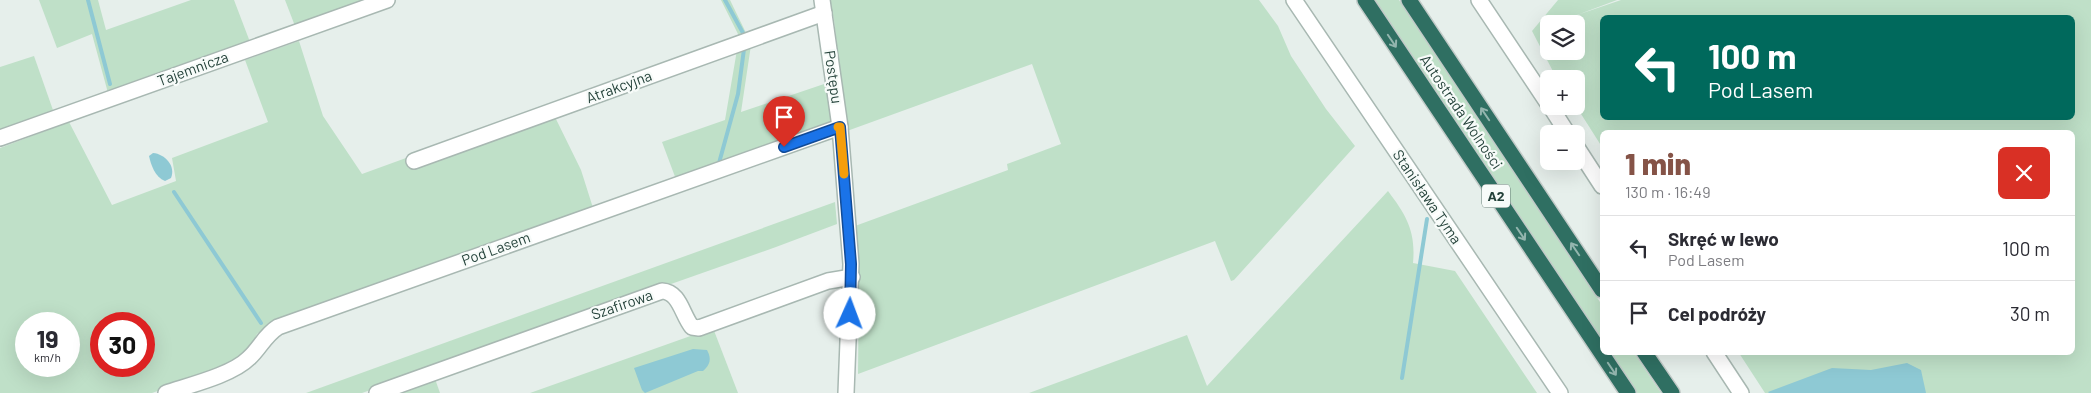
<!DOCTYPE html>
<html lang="pl">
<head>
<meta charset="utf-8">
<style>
  :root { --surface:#fff; --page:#f7f7f7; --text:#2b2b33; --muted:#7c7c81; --line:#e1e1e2; --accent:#855347 }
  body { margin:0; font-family:Barlow,sans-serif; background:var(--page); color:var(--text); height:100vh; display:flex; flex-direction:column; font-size:19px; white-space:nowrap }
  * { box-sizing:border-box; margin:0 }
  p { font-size:16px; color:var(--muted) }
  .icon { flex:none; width:28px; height:28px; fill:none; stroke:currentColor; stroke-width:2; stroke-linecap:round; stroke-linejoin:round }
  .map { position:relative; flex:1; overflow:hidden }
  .panel { position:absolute; left:1600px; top:130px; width:475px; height:225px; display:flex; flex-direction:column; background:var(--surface); border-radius:8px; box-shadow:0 5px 20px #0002 }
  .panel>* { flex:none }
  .hud { position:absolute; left:1600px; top:15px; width:475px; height:105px; border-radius:8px; box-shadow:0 5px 20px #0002; background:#00695c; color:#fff; overflow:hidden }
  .fabs { position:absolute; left:1540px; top:15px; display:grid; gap:10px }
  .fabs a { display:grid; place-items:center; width:45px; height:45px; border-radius:8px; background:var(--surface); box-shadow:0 5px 20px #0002; font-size:25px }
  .speed { position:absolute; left:15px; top:312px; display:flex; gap:10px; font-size:25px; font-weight:700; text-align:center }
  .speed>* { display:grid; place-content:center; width:65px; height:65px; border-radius:50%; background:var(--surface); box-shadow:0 5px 20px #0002; line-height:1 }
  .speed small { font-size:12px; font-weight:400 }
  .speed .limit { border:8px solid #d22; background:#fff; color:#111 }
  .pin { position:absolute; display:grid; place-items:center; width:42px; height:42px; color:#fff; margin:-51px -21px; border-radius:50% 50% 50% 0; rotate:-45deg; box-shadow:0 0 5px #0007 }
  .pin .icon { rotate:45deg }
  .me { position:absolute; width:55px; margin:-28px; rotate:2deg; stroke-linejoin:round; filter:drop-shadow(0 0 4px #0008) }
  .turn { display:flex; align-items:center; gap:18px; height:105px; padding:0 25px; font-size:22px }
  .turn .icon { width:65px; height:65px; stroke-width:2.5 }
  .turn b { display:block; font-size:35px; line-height:42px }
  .round { display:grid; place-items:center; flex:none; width:52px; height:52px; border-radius:8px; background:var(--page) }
  .head { display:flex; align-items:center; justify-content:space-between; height:85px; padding:0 25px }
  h1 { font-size:30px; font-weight:800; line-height:38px; color:var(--accent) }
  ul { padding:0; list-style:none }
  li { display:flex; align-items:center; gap:15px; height:65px; padding:0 25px; border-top:1px solid var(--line) }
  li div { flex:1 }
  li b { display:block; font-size:19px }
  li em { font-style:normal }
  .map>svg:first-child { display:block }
  .green { fill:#bfe0c8; fill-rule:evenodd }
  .water { fill:#8ec9d4 }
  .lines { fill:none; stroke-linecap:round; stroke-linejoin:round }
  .stream { stroke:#8ec9d4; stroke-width:4 }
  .minor-casing { stroke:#a8b8b2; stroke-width:18 }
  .highway-casing { stroke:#c2cac8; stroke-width:18 }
  .minor { stroke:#fff; stroke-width:15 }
  .highway { stroke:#2f6f62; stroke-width:15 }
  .oneway { stroke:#93b5ae }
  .route-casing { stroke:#114b97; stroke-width:12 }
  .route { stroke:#1a73e8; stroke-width:9 }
  .slow { stroke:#f59e0b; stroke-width:9 }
  .labels { text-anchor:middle; stroke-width:4.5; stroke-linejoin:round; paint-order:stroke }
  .shield { fill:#f7fbf9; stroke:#637a73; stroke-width:1 }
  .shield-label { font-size:14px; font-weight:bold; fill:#24423a }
  .street-label { font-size:15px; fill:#24423a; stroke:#f7fbf9 }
</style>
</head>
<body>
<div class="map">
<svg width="2091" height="393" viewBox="0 0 2091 393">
  <rect width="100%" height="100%" fill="#e6efeb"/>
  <g class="green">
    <path d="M39,0h59l8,30 85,-30h43l16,42 -142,51 -16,-59 -35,14z"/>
    <path d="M285,0h82l-72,26z"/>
    <path d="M721,0h9l17,35 -7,3z"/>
    <path d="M830,0h429l19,26 13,30 35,53 29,37 -121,134 -3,1 -16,-40 -357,133 1,-99 -4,-49 153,-56 -1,-6 54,-20 -29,-80 -185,67 -13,-111z"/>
    <path d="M1374,0h25l203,305v37z"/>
    <path d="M1558,0h59l-40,15 44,-15h470v393h-326l-26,-40 333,-1v-220h-470v15l-26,-41v-27h-19l-25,-48zM1602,18h470v100h-470zM1549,24h27v27h-27z"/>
    <path d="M299,41l24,75 39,58 44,-16 2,10 146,-53 27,55 13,41 -324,114 -13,9 -11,22 -13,8 -81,29h-152v-245l69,-26 43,83 64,-24 -4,-23 96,-36 -23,-62zM26,324h43v42h-43zM101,324h43v42h-43z"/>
    <path d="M751,45l-10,67 86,-29 6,43 -156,56 -15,-40 63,-22 12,-70z"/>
    <path d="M34,56l20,57 -54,19v-65z"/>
    <path d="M1388,191c18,24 28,40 25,72l42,8 82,122h-508l158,-58 20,51z"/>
    <path d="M835,202l2,22 -61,23 -414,146h-56z"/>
    <path d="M713,328l25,65h-208z"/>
    <path d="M1610,353h24l27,40h-24z"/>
    <path d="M434,376l6,17h-54z"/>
  </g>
  <g class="water">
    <path d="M153,153c12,1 23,13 18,25l-6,3c-10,-4 -14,-16 -16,-25z"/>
    <path d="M693,349l14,1c5,9 3,15 -4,21h-5l-53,22 -3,-3 -8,-22z"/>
    <path d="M1907,363l14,7 5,23h-157l-1,-1 64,-24 39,2z"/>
  </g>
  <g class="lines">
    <g class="stream">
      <path d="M88,0l22,84"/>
      <path d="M725,0l18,33"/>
      <path d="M719,163l19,-69 6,-45"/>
      <path d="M174,192l87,131"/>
      <path d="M1402,378l25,-159"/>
    </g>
    <defs>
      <g id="minor">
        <path d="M822,0l18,127 11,137 -5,129"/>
        <path d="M1294,0l266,393"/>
        <path d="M1479,0l70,105"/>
        <path d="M1550,106l18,28"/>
        <path d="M0,138l387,-138"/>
        <path d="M1576,146l26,40"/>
        <path d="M414,161l410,-148"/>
        <path d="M1714,352l27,41"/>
        <path d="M166,393c24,-8 66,-18 83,-35 11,-10 16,-23 29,-31l562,-200"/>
        <path d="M377,393l285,-102c18,1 20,24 30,36l7,1 129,-47 24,-4"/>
      </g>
      <g id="highway">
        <path d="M1365,0l263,393"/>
        <path d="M1409,0l193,290"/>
        <path d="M1644,352l28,41"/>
      </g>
    </defs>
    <use href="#minor" class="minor-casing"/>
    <use href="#highway" class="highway-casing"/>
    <use href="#minor" class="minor"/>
    <use href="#highway" class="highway"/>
  </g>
  <defs><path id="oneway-shaft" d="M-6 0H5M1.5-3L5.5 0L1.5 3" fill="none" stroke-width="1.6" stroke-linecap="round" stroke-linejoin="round" transform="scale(1.25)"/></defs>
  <g class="oneway">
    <use href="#oneway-shaft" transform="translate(1392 41) rotate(56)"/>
    <use href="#oneway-shaft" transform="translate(1485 114) rotate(-124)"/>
    <use href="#oneway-shaft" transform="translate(1521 234) rotate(56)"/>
    <use href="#oneway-shaft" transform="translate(1575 249) rotate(-124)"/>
    <use href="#oneway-shaft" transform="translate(1612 369) rotate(56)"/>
  </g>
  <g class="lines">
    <defs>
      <path id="route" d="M784,147l56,-20 11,137 -1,50"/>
    </defs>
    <use href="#route" class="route-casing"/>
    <use href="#route" class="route"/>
    <path class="slow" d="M838,127h2l4,47"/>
  </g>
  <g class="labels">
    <rect class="shield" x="1482" y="184.5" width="28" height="23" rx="4"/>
    <g class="shield-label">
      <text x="1496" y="201">A2</text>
    </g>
    <g class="street-label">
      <text transform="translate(193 69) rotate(-20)" y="5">Tajemnicza</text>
      <text transform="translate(833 77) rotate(82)" y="5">Postępu</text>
      <text transform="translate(619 87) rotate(-20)" y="5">Atrakcyjna</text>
      <text transform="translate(1461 112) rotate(56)" y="5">Autostrada Wolności</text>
      <text transform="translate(1427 197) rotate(56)" y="5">Stanisława Tyma</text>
      <text transform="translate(496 249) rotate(-20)" y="5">Pod Lasem</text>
      <text transform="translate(622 305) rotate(-19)" y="5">Szafirowa</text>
    </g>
  </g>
</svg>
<div class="fabs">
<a><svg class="icon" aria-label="layers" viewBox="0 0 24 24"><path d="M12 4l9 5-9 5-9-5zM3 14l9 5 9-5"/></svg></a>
<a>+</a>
<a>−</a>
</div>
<div class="speed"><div>19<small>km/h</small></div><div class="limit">30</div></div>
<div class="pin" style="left:784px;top:147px;background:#d93025"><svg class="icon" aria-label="arrive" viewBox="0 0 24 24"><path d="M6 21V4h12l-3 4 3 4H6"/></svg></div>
<svg class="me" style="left:850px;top:314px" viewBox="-20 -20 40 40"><circle r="19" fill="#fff"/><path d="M0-13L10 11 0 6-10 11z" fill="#1a73e8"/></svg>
<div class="hud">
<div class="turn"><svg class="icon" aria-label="left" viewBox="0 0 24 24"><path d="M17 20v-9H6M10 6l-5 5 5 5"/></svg><div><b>100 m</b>Pod Lasem</div></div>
</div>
<section class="panel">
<div class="head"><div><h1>1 min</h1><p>130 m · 16:49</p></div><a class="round" style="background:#d93025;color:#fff"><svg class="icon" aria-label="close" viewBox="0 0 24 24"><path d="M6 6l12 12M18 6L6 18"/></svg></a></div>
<ul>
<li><svg class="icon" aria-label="left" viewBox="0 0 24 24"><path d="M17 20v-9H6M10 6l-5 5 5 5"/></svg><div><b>Skręć w lewo</b><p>Pod Lasem</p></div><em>100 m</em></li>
<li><svg class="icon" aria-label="arrive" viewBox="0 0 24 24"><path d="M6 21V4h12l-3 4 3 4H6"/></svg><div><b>Cel podróży</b></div><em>30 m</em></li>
</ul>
</section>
</div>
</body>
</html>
